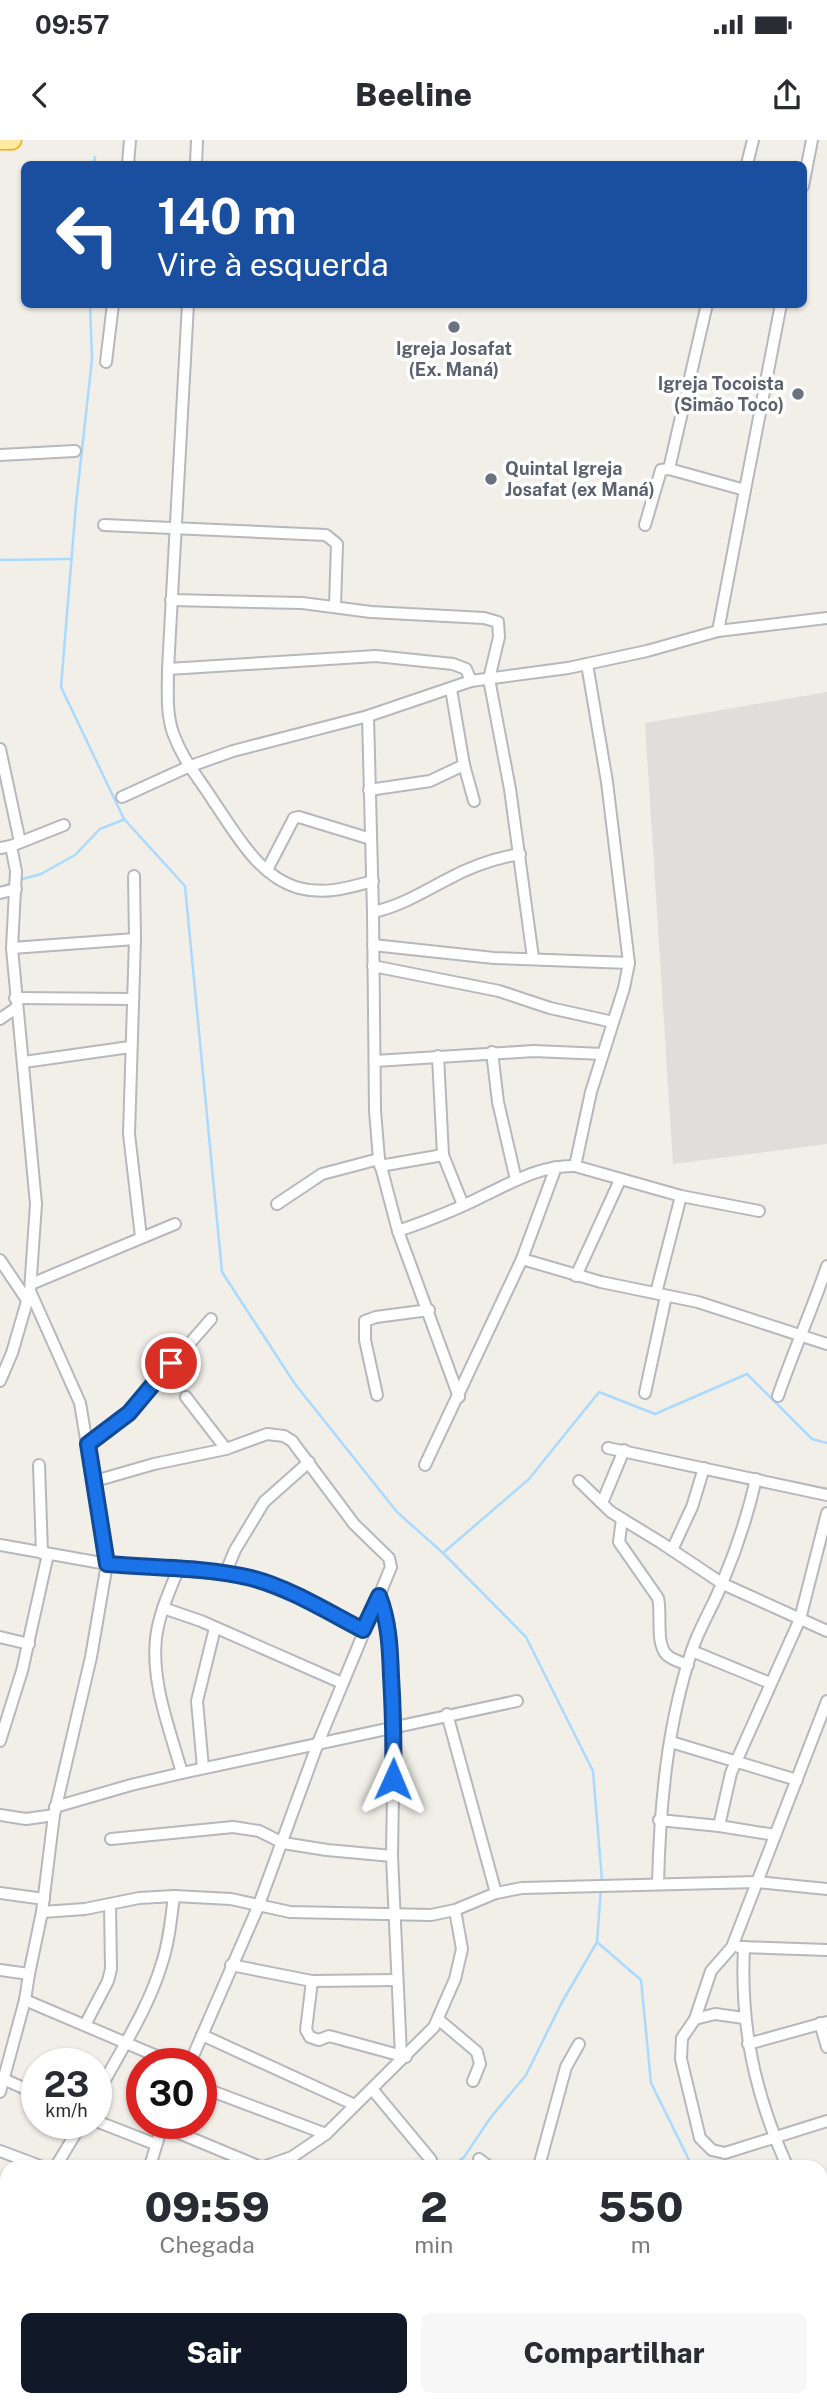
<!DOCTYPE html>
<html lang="pt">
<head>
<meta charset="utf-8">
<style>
  :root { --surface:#fff; --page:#f7f7f7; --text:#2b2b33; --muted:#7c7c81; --accent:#111827 }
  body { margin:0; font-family:"Public Sans",sans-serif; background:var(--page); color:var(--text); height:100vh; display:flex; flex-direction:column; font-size:26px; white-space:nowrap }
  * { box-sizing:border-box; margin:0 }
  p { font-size:23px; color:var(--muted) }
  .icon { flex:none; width:38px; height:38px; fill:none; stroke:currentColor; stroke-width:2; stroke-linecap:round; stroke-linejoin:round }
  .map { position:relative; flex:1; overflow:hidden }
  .panel { position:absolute; left:0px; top:2020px; width:828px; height:247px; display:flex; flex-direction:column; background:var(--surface); border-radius:21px 21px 0 0; box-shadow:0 2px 5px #0004 }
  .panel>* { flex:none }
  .hud { position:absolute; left:21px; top:21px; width:786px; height:147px; border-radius:10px; box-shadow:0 2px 5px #0004; background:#1a4fa0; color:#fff; overflow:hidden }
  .speed { position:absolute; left:21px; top:1908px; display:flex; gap:14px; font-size:35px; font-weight:700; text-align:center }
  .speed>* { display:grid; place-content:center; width:91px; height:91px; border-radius:50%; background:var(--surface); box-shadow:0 2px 5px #0004; line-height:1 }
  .speed small { font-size:18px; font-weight:400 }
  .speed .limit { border:10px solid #d22; background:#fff; color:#111 }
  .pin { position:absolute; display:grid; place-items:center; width:60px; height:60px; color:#fff; margin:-30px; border:4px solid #fff; border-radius:50%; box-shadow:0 2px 7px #0007 }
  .me { position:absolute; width:77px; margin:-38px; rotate:1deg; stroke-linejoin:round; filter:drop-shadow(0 0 5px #0008) }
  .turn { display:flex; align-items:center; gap:24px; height:147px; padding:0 21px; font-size:32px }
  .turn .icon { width:91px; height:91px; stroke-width:2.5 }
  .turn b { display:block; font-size:49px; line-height:60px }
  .eta { display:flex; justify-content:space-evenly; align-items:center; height:119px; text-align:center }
  .eta b { font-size:42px; font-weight:800; line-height:49px }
  .button { display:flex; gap:14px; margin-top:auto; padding:14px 21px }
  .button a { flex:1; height:80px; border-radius:10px; background:var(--accent); color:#fff; font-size:28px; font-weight:800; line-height:80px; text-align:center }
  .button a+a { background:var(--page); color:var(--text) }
  .status { display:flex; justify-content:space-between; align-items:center; height:49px; padding:0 35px; background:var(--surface); direction:ltr }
  .status svg { height:19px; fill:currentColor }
  header { display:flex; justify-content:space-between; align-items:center; height:91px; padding:0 21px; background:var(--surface); font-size:32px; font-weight:800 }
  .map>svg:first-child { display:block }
  .industrial { fill:#e0deda }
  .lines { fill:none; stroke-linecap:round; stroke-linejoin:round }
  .stream { stroke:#aadaff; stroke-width:2.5 }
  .minor-casing { stroke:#b5b8bc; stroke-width:14 }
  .trunk-casing { stroke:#f9ab00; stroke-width:21 }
  .minor { stroke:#fff; stroke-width:10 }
  .trunk { stroke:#feeaa1; stroke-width:18 }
  .route-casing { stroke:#114b97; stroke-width:18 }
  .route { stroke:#1a73e8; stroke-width:12 }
  .worship-dot { fill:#6b7280; stroke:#fff; stroke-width:2.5 }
  .labels { text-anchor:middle; stroke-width:7; stroke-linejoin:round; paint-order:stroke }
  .worship-label { font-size:18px; font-weight:bold; fill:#5b616d; stroke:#fff }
</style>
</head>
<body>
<div class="status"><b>09:57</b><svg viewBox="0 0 49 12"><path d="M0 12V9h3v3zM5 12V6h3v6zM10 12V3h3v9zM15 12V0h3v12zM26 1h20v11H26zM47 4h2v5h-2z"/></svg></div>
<header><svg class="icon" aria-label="back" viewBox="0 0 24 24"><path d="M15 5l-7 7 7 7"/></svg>Beeline<svg class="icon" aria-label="share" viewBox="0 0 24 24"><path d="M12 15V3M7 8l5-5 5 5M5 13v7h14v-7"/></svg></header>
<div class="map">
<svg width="827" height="2265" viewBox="0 0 827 2265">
  <rect width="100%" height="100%" fill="#f1efe8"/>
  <path class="industrial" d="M827,552v452l-154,20 -28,-441z"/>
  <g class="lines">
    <g class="stream">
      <path d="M94,24l1,-7"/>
      <path d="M90,164l2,55 -16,145 -15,183 63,132 61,67 37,386 73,112 102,128 46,41"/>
      <path d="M0,420l70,-1"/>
      <path d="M19,740l22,-6 34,-19 25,-26 23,-9"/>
      <path d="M0,748l13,-6"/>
      <path d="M602,1741l-9,-110 -67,-134 -83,-84 86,-74 70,-87 56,22 92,-40 65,65 15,4"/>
      <path d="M601,1748l-4,54 44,38 10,103 41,83"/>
      <path d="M453,2026l11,-9 27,-40 35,-42 35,-71 36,-62"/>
      <path d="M821,2226l6,8"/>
      <path d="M210,2265l8,-6"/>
    </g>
    <defs>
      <g id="minor">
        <path d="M128,24l2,-24"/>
        <path d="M196,24l1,-24"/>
        <path d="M747,24l6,-24"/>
        <path d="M803,46l9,-46"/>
        <path d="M188,164l-20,365c0,22 -2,44 5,64 10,28 26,45 41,69 22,32 45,75 85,86 26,7 48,0 74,-7"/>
        <path d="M106,222l7,-58"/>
        <path d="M0,315l75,-4"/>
        <path d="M669,329l38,-165"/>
        <path d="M745,350l36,-186"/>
        <path d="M104,385l222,10 11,9 -2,62"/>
        <path d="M645,385l16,-55 8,-1 76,21 -27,141"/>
        <path d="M171,460l131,3 69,9 113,6 14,4 1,15 -10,42 21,110 23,169"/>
        <path d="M168,529l208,-13 77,8 13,5 5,12"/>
        <path d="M451,549l13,76 10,36"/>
        <path d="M368,576l5,196 2,199 4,48 19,72 61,166"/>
        <path d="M0,609l20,93"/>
        <path d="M369,650l61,-9 34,-16"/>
        <path d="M122,657l66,-30 45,-16 135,-35 103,-35 97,-13 79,-17 71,-20 109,-13"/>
        <path d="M0,708l11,-2 53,-21"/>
        <path d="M267,730l27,-52 5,-1 72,22"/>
        <path d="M134,736l1,63 -6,195 12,103"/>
        <path d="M0,753l16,-4"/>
        <path d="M373,772c28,-6 50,-20 75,-33 22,-12 48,-21 72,-25"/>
        <path d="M373,805l121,13 135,5"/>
        <path d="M12,808l123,-9"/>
        <path d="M373,826l126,25 51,17 63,14"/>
        <path d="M15,858l118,1"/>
        <path d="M0,879l16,-11"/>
        <path d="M492,912l6,50 18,78"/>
        <path d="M438,916l5,99 20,50"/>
        <path d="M375,921l159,-10 69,3"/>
        <path d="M24,922l106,-15"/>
        <path d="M380,1026l63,-11"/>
        <path d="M575,1026l16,-74 33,-104 5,-25 -22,-181 -20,-118"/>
        <path d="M277,1064l45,-30 57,-15"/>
        <path d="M398,1091c29,-10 58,-21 85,-35 30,-14 58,-31 92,-30l106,30 78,15"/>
        <path d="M522,1119l79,23 97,20 129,42"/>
        <path d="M0,1120l27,40"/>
        <path d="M576,1136l44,-96"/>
        <path d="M31,1144l144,-60"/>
        <path d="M656,1153l25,-97"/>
        <path d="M0,1241l12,-28 18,-62 6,-87 -24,-256 4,-77 -5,-25"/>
        <path d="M645,1253l21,-97"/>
        <path d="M377,1255l-12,-55v-19l11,-4 53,-7"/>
        <path d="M778,1256c15,-44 34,-86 49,-130"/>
        <path d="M186,1257l40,52"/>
        <path d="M88,1305l41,-32 82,-94"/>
        <path d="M608,1308l219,47"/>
        <path d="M39,1325l3,88"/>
        <path d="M425,1325l97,-206 34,-92"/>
        <path d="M95,1341l59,-17 72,-15 41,-15 17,2 8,5 62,83 35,34 2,9 -73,176 -60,164 -68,156"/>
        <path d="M579,1341l32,31 49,30 63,42 104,47"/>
        <path d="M602,1363l22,-53"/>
        <path d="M622,1379l-3,23 39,56c4,15 -3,46 9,57 5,5 14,7 21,10"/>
        <path d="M0,1405l107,19 118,10 27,5 23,7 89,44"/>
        <path d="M672,1410l20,-43 12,-39"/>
        <path d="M178,1430c-9,22 -19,44 -22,68 -5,45 14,92 26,135"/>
        <path d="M225,1434l10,-24 29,-48 45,-40"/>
        <path d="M379,1456l9,30 6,102 -2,128 9,200"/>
        <path d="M163,1468l38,13 141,62"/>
        <path d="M0,1497l29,7"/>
        <path d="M692,1511l78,32"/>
        <path d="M447,1574l49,179"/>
        <path d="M0,1601l22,-70 26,-117"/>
        <path d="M671,1602l126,38"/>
        <path d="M203,1628l-6,-67 18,-73"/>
        <path d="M55,1667l76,-22 51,-12 335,-72"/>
        <path d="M0,1675l26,4 28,-4"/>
        <path d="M659,1680l60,6 56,9"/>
        <path d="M719,1686l12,-53 69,-154 27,-106"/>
        <path d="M111,1699l122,-12 26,4 24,12 44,7 65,6"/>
        <path d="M658,1743c2,-78 9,-158 34,-233 8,-24 22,-45 31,-69 14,-33 25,-67 33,-102"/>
        <path d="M0,1753l44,6"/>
        <path d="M42,1772l43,-3 54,-11 35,-2 57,3 59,13 141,3 24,-5 41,-17 26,-5 235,-6 70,7"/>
        <path d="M739,1807l88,3"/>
        <path d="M744,1807c-4,80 11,147 43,219"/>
        <path d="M231,1825l81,16 85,-1"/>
        <path d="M0,1830l29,4"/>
        <path d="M312,1841l-6,49 4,7 9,3 10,-4 77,21"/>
        <path d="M25,1860l148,63"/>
        <path d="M744,1878l-29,-4 -20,5 -13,19 -1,21 19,79 12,12 13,3 102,-32"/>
        <path d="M438,1879l39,33 3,12 -7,17"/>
        <path d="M695,1879l16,-48 21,-24 95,-246"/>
        <path d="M820,1883l7,24"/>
        <path d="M85,1885l23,-44 3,-12 -1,-65"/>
        <path d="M202,1895l153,70"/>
        <path d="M748,1904l79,-22"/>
        <path d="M1,1938l36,16"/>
        <path d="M201,1947l125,47"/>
        <path d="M372,1949l59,71"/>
        <path d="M0,1952l25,-92 4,-26 13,-62 12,-97 37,-158 16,-93 -27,-161 -50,-112"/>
        <path d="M96,1957c22,-43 51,-85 65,-131 8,-23 10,-47 13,-70"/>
        <path d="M96,1981l59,23"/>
        <path d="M162,1986l96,40"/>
        <path d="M0,2011l40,15"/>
        <path d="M479,2019l9,7"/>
        <path d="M56,2026l26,-43"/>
        <path d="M150,2026l13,-43"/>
        <path d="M266,2026l26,-9 34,-23 108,-107 21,-48 7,-30 -7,-39"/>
        <path d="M539,2026l27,-99 13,-23"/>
        <path d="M821,2096l6,9"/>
        <path d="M821,2124l6,-4"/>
        <path d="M0,2125l7,-12"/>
        <path d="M0,2157l7,-7"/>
        <path d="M504,2259v6"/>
        <path d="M782,2259l3,6"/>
        <path d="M406,2261l32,4"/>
        <path d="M261,2265l8,-6"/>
        <path d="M536,2265l3,-6"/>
        <path d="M726,2265l6,-6"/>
      </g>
      <path id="trunk" d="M0,0h12"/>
    </defs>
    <use href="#minor" class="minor-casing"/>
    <use href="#trunk" class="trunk-casing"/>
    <use href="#minor" class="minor"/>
    <use href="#trunk" class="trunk"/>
  </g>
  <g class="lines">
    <defs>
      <path id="route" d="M171,1223l-42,50 -41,31 19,120c47,4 98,3 144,14 39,10 77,34 112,52l16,-34c10,26 11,52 12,80 2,34 3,68 2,103"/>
    </defs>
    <use href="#route" class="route-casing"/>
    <use href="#route" class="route"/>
  </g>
  <g class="worship-dot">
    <circle cx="454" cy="187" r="7"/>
    <circle cx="798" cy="254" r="7"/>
    <circle cx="491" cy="339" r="7"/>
  </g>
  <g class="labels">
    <g class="worship-label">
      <text x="454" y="215">Igreja Josafat<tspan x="454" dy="21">(Ex. Maná)</tspan></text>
      <text x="784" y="250" text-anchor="end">Igreja Tocoista<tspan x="784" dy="21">(Simão Toco)</tspan></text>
      <text x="505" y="335" text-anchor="start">Quintal Igreja<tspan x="505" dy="21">Josafat (ex Maná)</tspan></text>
    </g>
  </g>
</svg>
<div class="speed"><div>23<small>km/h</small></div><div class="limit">30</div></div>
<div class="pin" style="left:171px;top:1223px;background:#d93025"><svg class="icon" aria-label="arrive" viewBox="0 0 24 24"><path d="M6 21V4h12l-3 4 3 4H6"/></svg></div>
<svg class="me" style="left:393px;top:1639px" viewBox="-20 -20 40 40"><path d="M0-17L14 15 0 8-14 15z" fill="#1a73e8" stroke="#fff" stroke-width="4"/></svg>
<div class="hud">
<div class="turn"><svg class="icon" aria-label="left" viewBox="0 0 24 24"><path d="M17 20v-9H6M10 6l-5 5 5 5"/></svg><div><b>140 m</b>Vire à esquerda</div></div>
</div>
<section class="panel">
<div class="eta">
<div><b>09:59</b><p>Chegada</p></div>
<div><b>2</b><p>min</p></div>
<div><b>550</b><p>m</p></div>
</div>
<div class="button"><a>Sair</a><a>Compartilhar</a></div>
</section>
</div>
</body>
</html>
